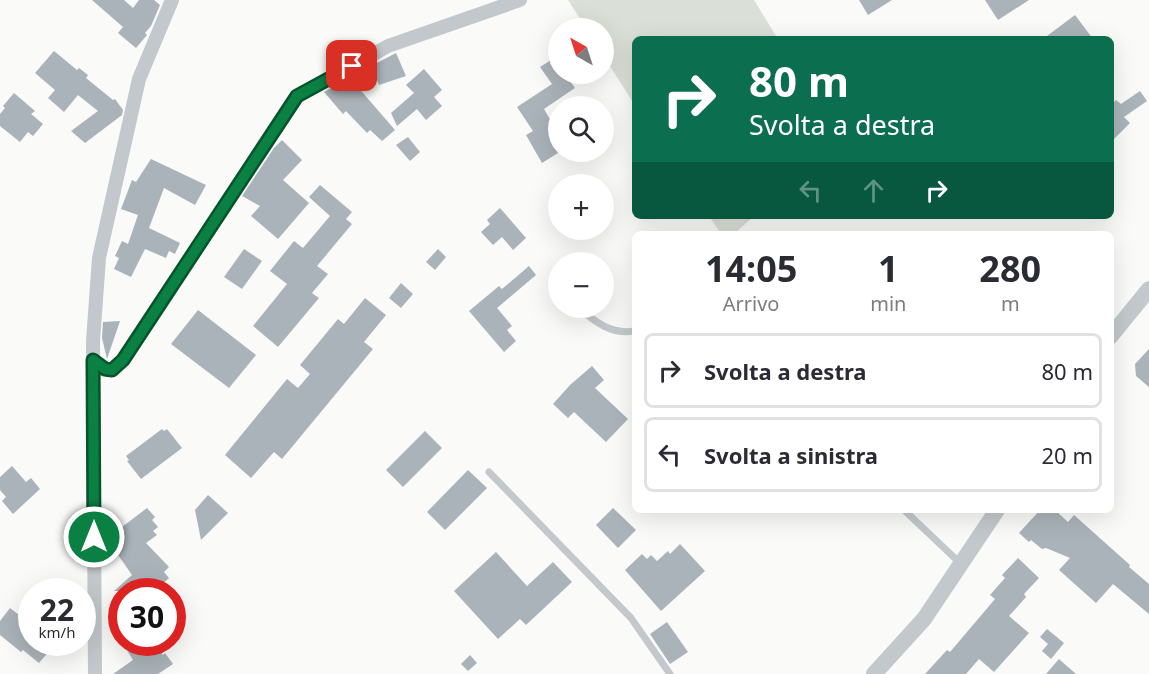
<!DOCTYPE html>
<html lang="it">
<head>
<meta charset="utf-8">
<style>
  :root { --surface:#fff; --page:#f7f7f7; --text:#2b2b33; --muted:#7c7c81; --line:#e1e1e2 }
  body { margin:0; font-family:"Noto Sans",sans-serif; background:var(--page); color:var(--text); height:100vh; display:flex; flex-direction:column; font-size:22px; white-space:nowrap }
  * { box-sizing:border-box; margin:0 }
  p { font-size:20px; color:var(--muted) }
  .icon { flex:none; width:33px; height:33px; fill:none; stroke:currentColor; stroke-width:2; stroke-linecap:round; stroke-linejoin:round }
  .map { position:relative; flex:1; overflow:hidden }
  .sheet { position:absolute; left:632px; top:231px; width:482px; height:282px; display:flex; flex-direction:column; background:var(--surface); border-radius:9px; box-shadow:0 6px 24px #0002 }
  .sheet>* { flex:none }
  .top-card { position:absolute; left:632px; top:36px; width:482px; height:183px; border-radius:9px; box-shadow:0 6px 24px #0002; background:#0b6e4f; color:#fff; overflow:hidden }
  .needle { width:39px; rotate:321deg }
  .controls { position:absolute; left:548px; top:18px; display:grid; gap:12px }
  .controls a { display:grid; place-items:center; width:66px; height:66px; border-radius:50%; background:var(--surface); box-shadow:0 6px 24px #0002; font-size:30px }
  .speed { position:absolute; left:18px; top:578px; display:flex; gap:12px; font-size:30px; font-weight:700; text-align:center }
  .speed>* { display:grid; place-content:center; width:78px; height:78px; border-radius:50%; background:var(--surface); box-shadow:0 6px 24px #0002; line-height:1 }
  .speed small { font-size:15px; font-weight:400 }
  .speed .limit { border:9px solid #d22; background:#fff; color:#111 }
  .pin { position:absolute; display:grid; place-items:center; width:51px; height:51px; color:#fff; margin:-26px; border-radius:12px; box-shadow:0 3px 9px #0006 }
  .me { position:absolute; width:66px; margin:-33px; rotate:0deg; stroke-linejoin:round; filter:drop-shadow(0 0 4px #0008) }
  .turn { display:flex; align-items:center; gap:21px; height:126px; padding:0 18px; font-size:27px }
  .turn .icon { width:78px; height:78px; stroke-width:2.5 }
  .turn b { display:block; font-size:42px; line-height:51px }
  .lanes { display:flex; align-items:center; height:57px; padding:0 18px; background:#0003; justify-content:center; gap:30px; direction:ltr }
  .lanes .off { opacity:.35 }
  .eta { display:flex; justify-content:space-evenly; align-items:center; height:102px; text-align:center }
  .eta b { font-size:36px; font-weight:700; line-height:42px }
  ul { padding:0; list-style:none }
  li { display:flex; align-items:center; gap:18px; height:75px; margin:0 12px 9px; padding:0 6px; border:3px solid var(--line); border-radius:9px }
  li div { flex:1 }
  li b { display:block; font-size:22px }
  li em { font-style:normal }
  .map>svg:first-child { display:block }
  .green { fill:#dadfd7 }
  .building { fill:#aab3b9 }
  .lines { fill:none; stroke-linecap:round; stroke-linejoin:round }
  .service { stroke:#c3c8cc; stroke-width:7 }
  .minor { stroke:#c3c8cc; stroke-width:14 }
  .tertiary { stroke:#c3c8cc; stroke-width:16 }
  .route-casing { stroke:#07532c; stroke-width:15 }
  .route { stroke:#0b8043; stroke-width:10 }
</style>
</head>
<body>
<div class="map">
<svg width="1149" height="674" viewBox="0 0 1149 674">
  <rect width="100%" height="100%" fill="#fafaf8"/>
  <g class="green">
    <path d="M568,0h186l24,39h-144v65l-31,-49v-27h-17z"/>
    <path d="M709,216h45l-20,18h-13z"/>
  </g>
  <g class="building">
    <path d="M92,0h32l9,8 6,-8h15l6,5 -9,21 -6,7 2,2 -11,13 -18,-15 5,-6z"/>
    <path d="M859,0h33l-24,15z"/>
    <path d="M985,0h44l-31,20z"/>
    <path d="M1075,15l18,24h-50z"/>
    <path d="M54,51l23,19 2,-2 9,7 -2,3 27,22 2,-1 8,11 -1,5 -37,28 -14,-12 27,-20 -20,-16 -14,17 -16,-14 7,-8 -20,-17z"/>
    <path d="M396,53l10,23 -27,9 -8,-19z"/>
    <path d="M551,60l7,14h7l10,14 -31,21 14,24v20l-16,10 -16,-28 7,-4 -16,-24 35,-23 -12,-17z"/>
    <path d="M424,69l18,21 -8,7 8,9 -16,14 -9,-11 -20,17 -6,-13 23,-20 -8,-8z"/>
    <path d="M350,78l45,52 -13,11 -12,-11 -3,3 -21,-22 -3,3 -19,-22z"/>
    <path d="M1140,91l7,10 -23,16 6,6 -20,20v-37l6,-6 5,4z"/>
    <path d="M14,93l21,18 -4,3 12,10 -10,12 -5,-4 -8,10 -20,-16v-12l5,-6 -2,-2z"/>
    <path d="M408,137l12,15 -10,9 -14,-16z"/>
    <path d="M282,140l20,20 -19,20 26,23 -31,36 -27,-23 9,-10 -18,-10 32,-48z"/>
    <path d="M151,159l55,26 -11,20 -31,-17 -15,40 31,15 -5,11 -6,-3 -3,7 -21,-9 -14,28 -17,-8 5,-11 -4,-2 7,-15 6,3 10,-29 -17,-6 11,-29 4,2z"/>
    <path d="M320,185l32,27 -6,7 6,5 -35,42 11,8 -16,19 7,5 -41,49 -25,-21 34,-42 -17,-13 24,-30 9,7 27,-32 -21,-19z"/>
    <path d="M500,208l26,30 -13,12 -11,-13 -9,8 -12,-13 9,-8 -3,-4z"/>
    <path d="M244,249l18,12 -20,28 -18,-12z"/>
    <path d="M438,249l8,8 -11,13 -9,-8z"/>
    <path d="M529,266l7,9 -39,33 15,18 -5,4 9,11 -12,11 -35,-41 30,-25 3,3z"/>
    <path d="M401,283l12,11 -12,14 -12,-10z"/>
    <path d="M365,298l21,17 -22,27 9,7 -91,110 -8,-7 -23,26 -26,-23 62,-76 11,9 12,-14 -10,-9 38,-46 6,5z"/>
    <path d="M198,310l58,45 -27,33 -58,-44z"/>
    <path d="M120,321l-13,38 -5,-21 1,-16z"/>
    <path d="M1149,349v38l-13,-11 -1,-12z"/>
    <path d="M592,366l12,14 -9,8 33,31 -22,23 -32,-30 -6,6 -15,-14 17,-19z"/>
    <path d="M162,429l2,2 3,-2 15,19 -41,31 -14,-18 2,-1 -3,-4z"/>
    <path d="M425,431l17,17 -39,39 -17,-17z"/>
    <path d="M12,466l14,16 5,-4 9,11 -27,25 -11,-13 4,-4 -6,-7v-13z"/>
    <path d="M468,470l19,18 -42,42 -18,-18z"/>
    <path d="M208,495l20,18 -27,27 -6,-30z"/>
    <path d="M147,508l8,9 -3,3 6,7 -5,4 4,4 -11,8 23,24 -5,5 5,6 -14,13h-41l18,-16 -23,-33 -1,-7 12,-10 2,2z"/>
    <path d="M613,508l23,22 -18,18 -22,-23z"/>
    <path d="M1040,510h15l13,12 6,-7 56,50 -1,2 20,17v30l-36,-30 -17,19 -37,-33 11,-12 -24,-10 -4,1 -11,-9 -2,2 -10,-9z"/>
    <path d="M680,544l25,27 -44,40 -36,-41 17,-16 5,5 4,-4 6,6 11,-10 2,3z"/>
    <path d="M496,552l31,34 26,-24 19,20 -46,43 -6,-6 -22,20 -44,-48z"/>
    <path d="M1018,558l21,20 -15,16 2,3 -17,19 20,17 -35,39 -15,-13 -13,15h-41l22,-24 3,2 45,-53 -5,-4 15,-17 -3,-3z"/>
    <path d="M10,608l22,17v17h25l-18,21 -16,-13 -2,2 -21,-17v-14z"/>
    <path d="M667,622l21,30 -18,12 -20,-30z"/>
    <path d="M1047,629l17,14 -13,16 -9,-8 6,-7 -8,-7z"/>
    <path d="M122,642h31l10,13 2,-2 8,11 -15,10h-45l20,-14z"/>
    <path d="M470,655l7,8 -9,8 -7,-7z"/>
    <path d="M1059,659l17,15h-30z"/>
  </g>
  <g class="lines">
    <g class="service">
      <path d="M579,308c16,14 33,27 55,23"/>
      <path d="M489,472l142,146 39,56"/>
      <path d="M904,510l57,54"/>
    </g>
    <g class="minor">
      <path d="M93,360l12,9 7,1 11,-10 174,-263 91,-51 132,-46"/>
      <path d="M95,674l-2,-333 6,-83 40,-179 33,-79"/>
    </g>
    <g class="tertiary">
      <path d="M1110,337l39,-48"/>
      <path d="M874,674l50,-55 73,-109"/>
    </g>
  </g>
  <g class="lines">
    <defs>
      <path id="route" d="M94,537l-1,-177 12,9 7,1 11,-10 174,-264 55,-30"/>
    </defs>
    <use href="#route" class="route-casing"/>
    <use href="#route" class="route"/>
  </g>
</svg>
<div class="controls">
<a><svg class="needle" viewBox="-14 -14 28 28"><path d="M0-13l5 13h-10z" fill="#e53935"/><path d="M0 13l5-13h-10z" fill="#7c7c81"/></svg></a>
<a><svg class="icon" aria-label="search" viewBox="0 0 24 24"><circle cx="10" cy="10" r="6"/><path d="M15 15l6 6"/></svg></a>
<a>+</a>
<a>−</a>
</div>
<div class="speed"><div>22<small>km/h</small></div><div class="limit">30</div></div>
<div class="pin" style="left:352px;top:66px;background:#d93025"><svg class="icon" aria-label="arrive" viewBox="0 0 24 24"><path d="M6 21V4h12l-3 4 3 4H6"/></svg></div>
<svg class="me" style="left:94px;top:537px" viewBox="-20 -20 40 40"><circle r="17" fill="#0b8043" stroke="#fff" stroke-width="3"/><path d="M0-11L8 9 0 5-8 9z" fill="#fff"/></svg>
<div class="top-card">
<div class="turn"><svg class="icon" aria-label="right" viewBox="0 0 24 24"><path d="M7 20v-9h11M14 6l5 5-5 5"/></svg><div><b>80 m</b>Svolta a destra</div></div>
<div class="lanes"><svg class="icon off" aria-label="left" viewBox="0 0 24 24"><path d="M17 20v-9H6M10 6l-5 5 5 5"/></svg><svg class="icon off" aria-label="ahead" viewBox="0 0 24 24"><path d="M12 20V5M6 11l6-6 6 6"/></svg><svg class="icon" aria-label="right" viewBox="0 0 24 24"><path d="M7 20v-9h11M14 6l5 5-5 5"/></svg></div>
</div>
<section class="sheet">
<div class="eta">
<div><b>14:05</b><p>Arrivo</p></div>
<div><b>1</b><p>min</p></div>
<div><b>280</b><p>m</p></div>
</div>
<ul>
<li><svg class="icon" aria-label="right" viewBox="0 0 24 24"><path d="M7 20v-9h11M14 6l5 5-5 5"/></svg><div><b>Svolta a destra</b></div><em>80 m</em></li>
<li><svg class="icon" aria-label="left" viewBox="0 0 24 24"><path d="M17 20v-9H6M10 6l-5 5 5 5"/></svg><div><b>Svolta a sinistra</b></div><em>20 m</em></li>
</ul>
</section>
</div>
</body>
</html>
